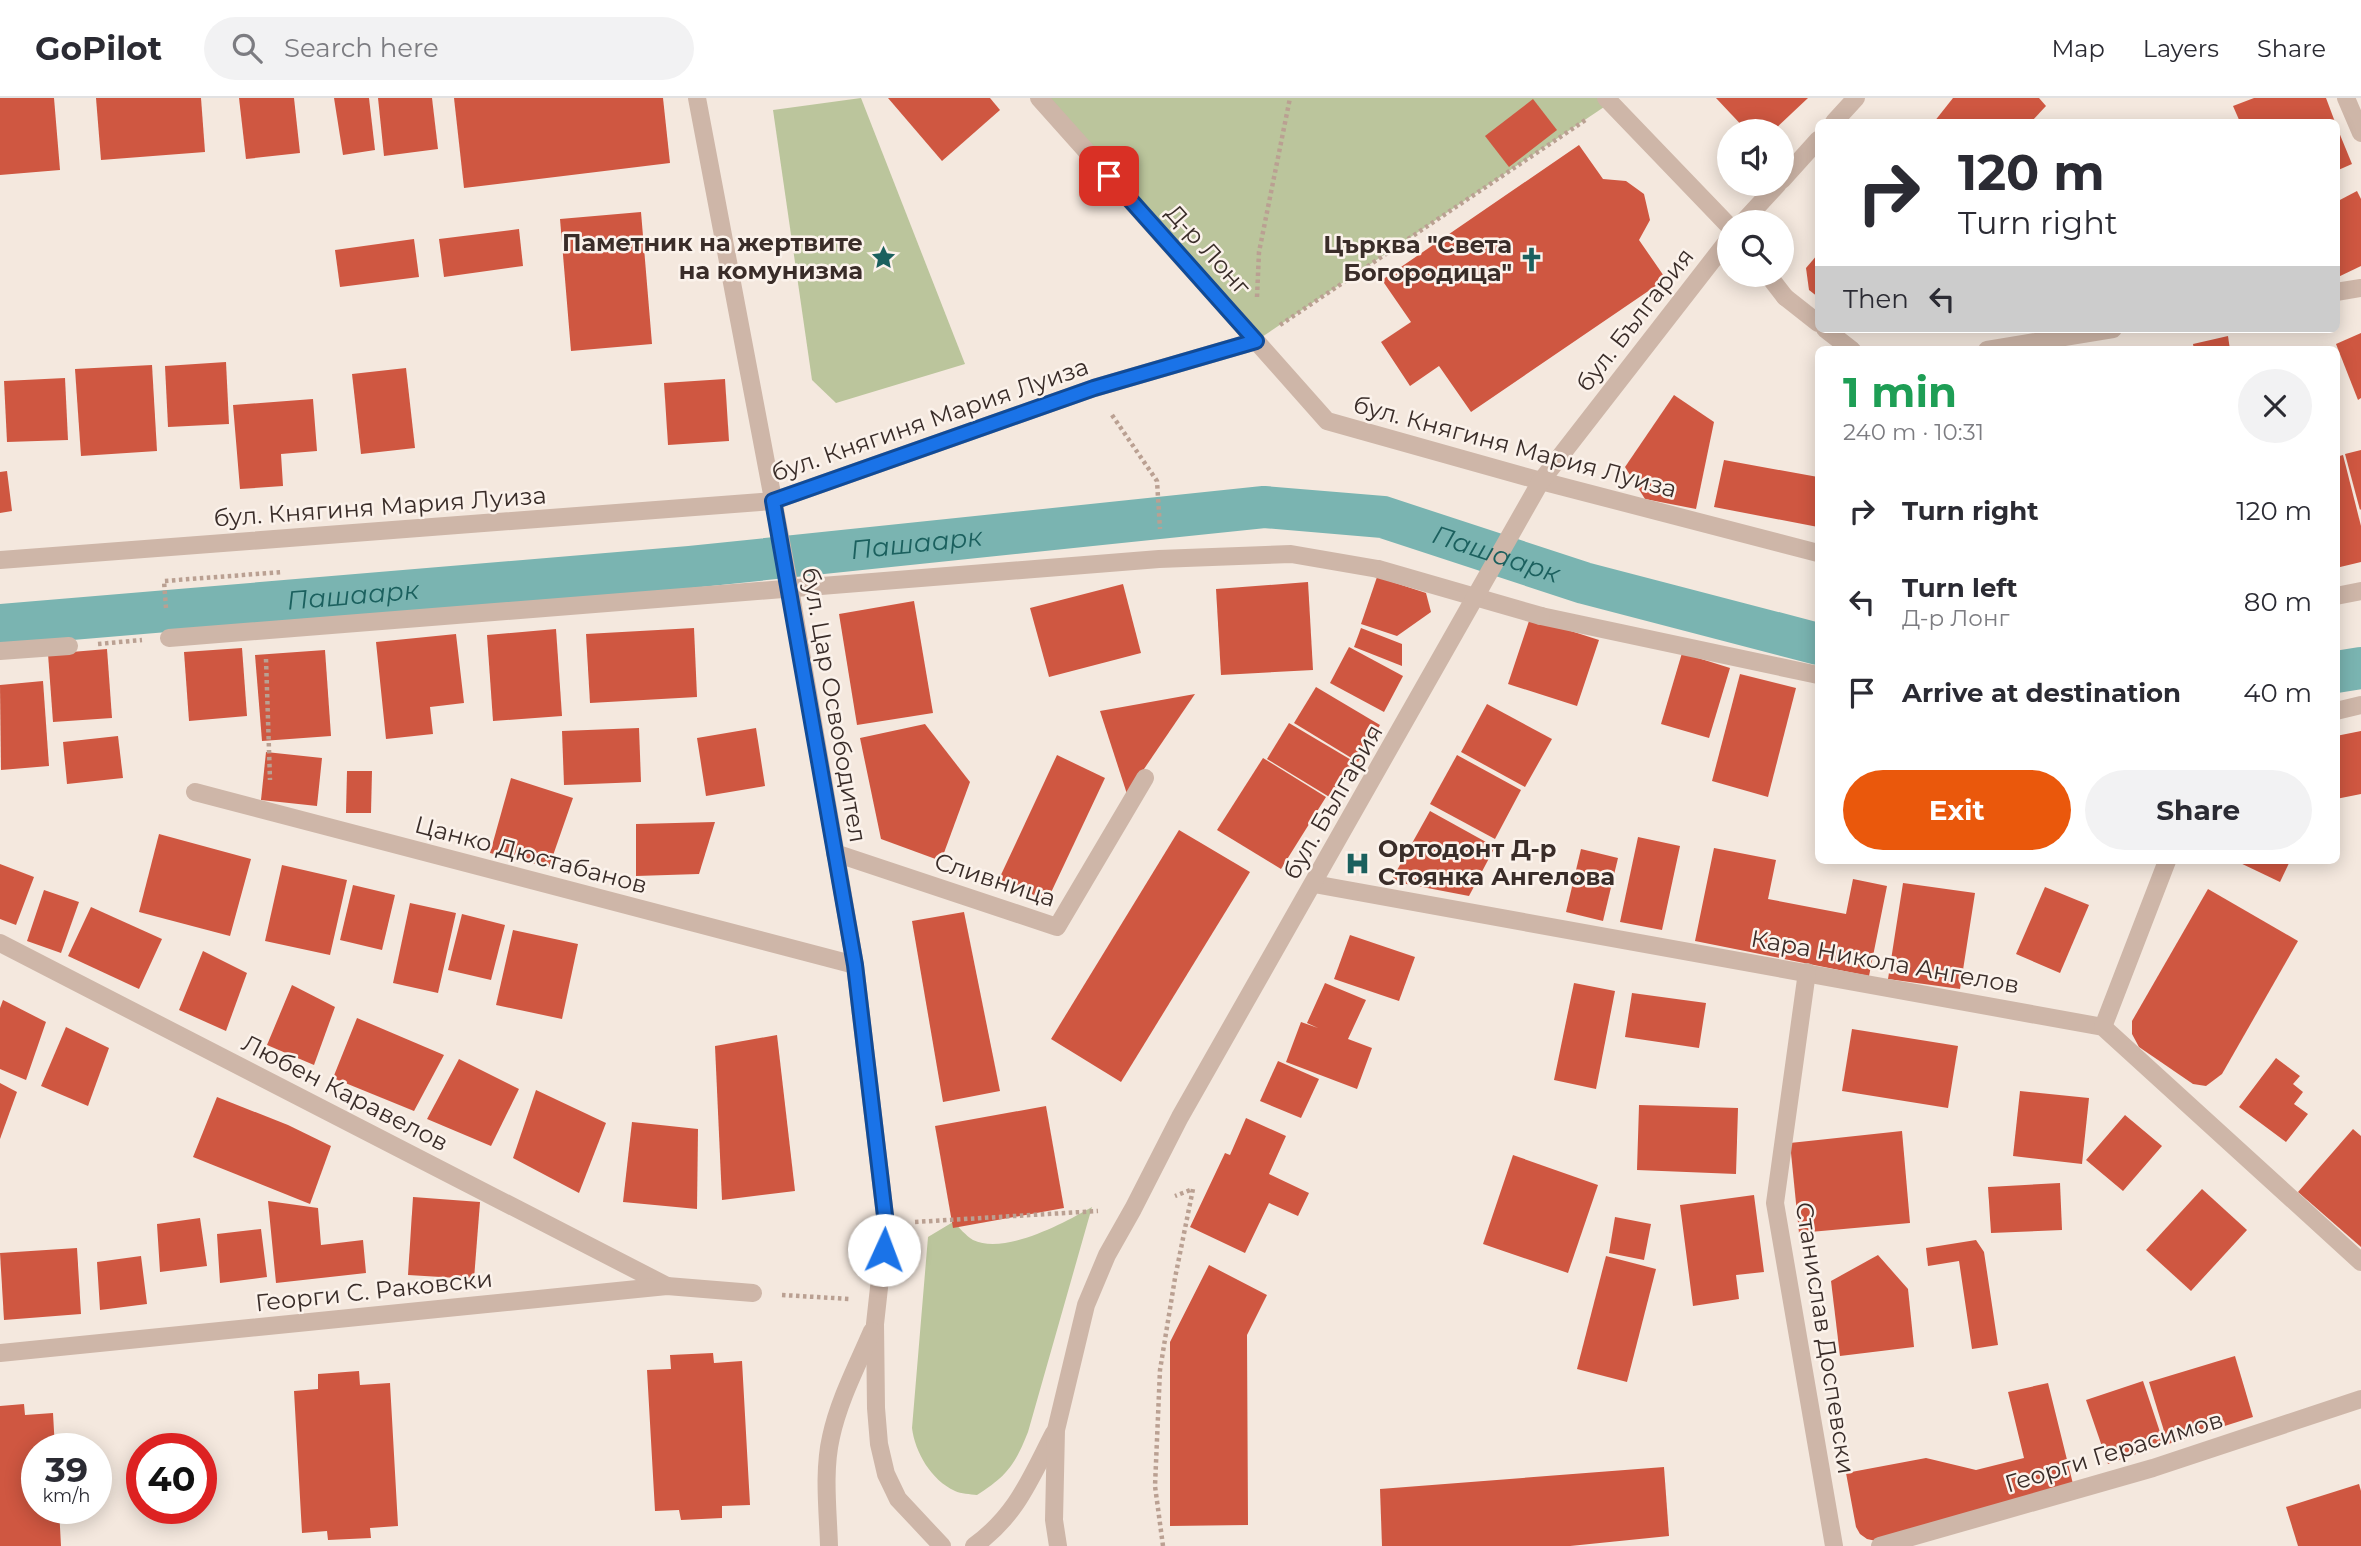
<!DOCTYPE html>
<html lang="en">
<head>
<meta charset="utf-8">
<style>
  :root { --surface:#fff; --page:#f2f2f3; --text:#2b2b33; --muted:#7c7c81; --line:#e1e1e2; --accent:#ea580c }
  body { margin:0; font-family:Montserrat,sans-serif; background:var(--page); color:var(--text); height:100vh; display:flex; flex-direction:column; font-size:26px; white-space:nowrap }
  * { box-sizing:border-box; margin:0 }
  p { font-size:23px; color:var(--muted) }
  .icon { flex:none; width:38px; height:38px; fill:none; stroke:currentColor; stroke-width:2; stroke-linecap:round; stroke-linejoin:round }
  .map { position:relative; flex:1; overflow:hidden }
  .panel { position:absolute; left:1815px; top:248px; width:525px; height:518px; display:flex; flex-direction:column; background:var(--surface); border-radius:10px; box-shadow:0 4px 18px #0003 }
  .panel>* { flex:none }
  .banner { position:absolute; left:1815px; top:21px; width:525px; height:214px; border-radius:10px; box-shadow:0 4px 18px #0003; background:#fff; color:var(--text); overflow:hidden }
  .fabs { position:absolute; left:1717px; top:21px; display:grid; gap:14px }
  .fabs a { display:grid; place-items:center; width:77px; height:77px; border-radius:50%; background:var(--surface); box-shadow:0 4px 18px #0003; font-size:35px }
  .speed { position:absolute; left:21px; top:1335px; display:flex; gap:14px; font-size:35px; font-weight:700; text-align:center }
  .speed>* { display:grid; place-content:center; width:91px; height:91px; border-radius:50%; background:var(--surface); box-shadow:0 4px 18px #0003; line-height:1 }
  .speed small { font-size:18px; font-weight:400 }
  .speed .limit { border:10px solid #d22; background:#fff; color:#111 }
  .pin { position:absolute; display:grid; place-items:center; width:60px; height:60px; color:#fff; margin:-30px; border-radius:14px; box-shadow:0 4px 10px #0006 }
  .me { position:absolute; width:77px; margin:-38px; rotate:2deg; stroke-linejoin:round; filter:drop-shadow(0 0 5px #0008) }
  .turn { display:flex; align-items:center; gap:24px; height:147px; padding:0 28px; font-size:32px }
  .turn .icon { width:91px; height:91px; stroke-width:2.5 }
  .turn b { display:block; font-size:49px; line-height:60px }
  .then { display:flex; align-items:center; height:66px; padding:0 28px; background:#0003; gap:14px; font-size:26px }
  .round { display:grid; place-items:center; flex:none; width:74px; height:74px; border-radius:37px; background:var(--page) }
  .headline { display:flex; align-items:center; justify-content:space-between; height:119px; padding:0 28px }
  h1 { font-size:42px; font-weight:700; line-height:52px; color:#1e9e55 }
  .action { display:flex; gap:14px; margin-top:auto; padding:14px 28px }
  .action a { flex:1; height:80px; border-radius:42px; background:var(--accent); color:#fff; font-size:28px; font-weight:700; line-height:80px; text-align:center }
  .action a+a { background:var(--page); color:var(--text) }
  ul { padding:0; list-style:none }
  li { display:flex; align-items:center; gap:21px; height:91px; padding:0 28px }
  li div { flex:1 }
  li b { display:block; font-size:26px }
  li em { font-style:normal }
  header { display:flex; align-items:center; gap:42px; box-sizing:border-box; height:98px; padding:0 35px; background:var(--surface); border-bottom:2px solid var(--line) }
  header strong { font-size:33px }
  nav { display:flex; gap:38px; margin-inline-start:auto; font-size:24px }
  .search { width:490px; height:63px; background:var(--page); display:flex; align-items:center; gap:18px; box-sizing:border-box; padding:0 24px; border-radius:38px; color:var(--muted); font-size:26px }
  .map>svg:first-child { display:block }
  .green { fill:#bbc59c }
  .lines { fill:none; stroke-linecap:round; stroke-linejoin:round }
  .canal { stroke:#7ab4b1; stroke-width:42 }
  .building { fill:#cf5741 }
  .path { stroke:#baa092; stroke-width:4.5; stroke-dasharray:3.5 3.5; stroke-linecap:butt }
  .service { stroke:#ceb6a8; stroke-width:18 }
  .pedestrian { stroke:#ceb6a8; stroke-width:18 }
  .minor { stroke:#ceb6a8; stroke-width:18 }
  .tertiary { stroke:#ceb6a8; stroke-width:18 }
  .route-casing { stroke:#114b97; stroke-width:18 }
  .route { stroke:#1a73e8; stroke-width:12 }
  .labels { text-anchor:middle; stroke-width:5; stroke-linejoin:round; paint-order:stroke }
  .poi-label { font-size:24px; font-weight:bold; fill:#3a2d29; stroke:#fbf2eb; text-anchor:end }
  .street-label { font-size:24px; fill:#3a2d29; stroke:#fbf2eb }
  .water-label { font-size:26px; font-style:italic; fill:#1b605e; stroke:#fbf2eb }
</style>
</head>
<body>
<header>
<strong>GoPilot</strong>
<div class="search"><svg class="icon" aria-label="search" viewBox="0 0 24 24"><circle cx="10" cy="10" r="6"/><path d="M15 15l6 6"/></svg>Search here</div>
<nav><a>Map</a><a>Layers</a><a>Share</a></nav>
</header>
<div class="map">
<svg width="2361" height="1448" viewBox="0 0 2361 1448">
  <rect width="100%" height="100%" fill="#f4e8de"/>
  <g class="green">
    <path d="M861,0l104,266 -129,39 -24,-23 -39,-270z"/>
    <path d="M1039,0h566l5,5 -354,238z"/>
    <path d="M1092,1109l-64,225c-13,33 -21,44 -51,63 -7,-1 -16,-1 -22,-4 -24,-11 -40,-39 -43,-63l16,-191 25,-15c6,5 13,14 20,18 32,15 91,-17 119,-33z"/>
  </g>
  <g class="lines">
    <g class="canal">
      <path id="s1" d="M0,527l690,-58 574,-60 119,10 201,66 234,61"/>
      <path d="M2336,574l25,-4"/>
    </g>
  </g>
  <g class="building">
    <path d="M0,0h54l6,72 -60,5z"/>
    <path d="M96,0h105l4,54 -104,8z"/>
    <path d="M239,0h55l6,55 -54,6z"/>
    <path d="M334,0h35l6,52 -32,5z"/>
    <path d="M378,0h54l6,51 -54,7z"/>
    <path d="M454,0h209l7,65 -206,25z"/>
    <path d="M888,0h102l10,12 -58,51z"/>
    <path d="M1716,0h92l-35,33h-26z"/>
    <path d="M1953,0h86l7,8 -15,16h-97z"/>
    <path d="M2254,0h72l9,24h-95l-7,-16z"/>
    <path d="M1533,1l24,31 -48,37 -24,-31z"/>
    <path d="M2336,27l16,39 -16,7z"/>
    <path d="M1579,47l24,34 23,2 18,13 6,26 -11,20 27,39 -195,133 -32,-46 -29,20 -29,-44 30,-20 -29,-42z"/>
    <path d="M2357,93l4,8v67l-25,12v-76z"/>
    <path d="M641,114l11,132 -81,7 -11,-132z"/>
    <path d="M519,131l4,37 -79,11 -5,-38z"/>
    <path d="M414,141l5,38 -79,10 -5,-37z"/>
    <path d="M1818,156v43l-9,-7 -3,-22z"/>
    <path d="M2361,235v65l-3,2 -22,-56z"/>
    <path d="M2228,238l2,14h-36l-1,-6z"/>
    <path d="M226,264l3,62 -61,3 -3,-61z"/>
    <path d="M152,267l5,86 -76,5 -6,-87z"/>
    <path d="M406,270l9,80 -54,6 -9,-80z"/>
    <path d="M65,280l3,62 -61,2 -3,-61z"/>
    <path d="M725,281l4,62 -61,4 -4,-62z"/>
    <path d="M1674,297l40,27 -18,87 -51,-10 -20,-32z"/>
    <path d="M313,301l4,52 -36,3 2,32 -43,3 -7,-84z"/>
    <path d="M2361,352v59l-1,1 -15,-56z"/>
    <path d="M2343,357l18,71v36l-25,6v-111z"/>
    <path d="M1724,362l94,17v50l-104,-20z"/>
    <path d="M7,373l5,40 -12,2v-41z"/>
    <path d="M1377,479l49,16 5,19 -34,24 -36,-12z"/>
    <path d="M1308,484l5,88 -92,5 -5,-86z"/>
    <path d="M1123,486l18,69 -92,24 -19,-69z"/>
    <path d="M914,503l19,112 -76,12 -18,-111z"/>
    <path d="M1530,520l69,22 -22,66 -69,-22z"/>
    <path d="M694,530l3,69 -107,6 -4,-69z"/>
    <path d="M1361,530l41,16v22l-48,-19z"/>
    <path d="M556,531l6,87 -69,5 -6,-86z"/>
    <path d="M456,536l8,69 -34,4 3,27 -47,5 -10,-97z"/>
    <path d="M1349,549l54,29 -19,36 -54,-29z"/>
    <path d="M242,550l5,68 -58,5 -5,-69z"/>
    <path d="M107,551l5,69 -59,4 -5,-68z"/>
    <path d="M325,552l6,86 -69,5 -7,-86z"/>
    <path d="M1682,555l48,15 -21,70 -48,-14z"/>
    <path d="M1740,576l56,14 -28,109 -56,-16z"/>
    <path d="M43,583l6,85 -48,4 -1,-85z"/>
    <path d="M1316,589l64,38 -22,37 -64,-39z"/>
    <path d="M1195,596l-68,100 -27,-83z"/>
    <path d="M1487,606l65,35 -27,48 -64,-35z"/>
    <path d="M1289,625l64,38 -22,37 -64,-39z"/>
    <path d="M925,626l45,58 -29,79 -60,-22 -21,-101z"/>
    <path d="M639,630l2,54 -77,3 -2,-54z"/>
    <path d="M756,630l9,58 -59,10 -9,-58z"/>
    <path d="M2361,633v63l-25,5v-63z"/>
    <path d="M118,638l5,42 -56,6 -4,-42z"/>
    <path d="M266,654l56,6 -5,48 -56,-6z"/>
    <path d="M1057,657l48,23 -58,123 -48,-22z"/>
    <path d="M1457,657l64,35 -26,49 -65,-35z"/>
    <path d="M1263,660l63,39 -45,72 -64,-39z"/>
    <path d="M347,673h25l-1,42h-25z"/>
    <path d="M511,680l62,20 -24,69 -59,-14z"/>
    <path d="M1430,713l65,36 -26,49 -78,-15z"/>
    <path d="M715,724l-16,52 -63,2v-52z"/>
    <path d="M1179,732l71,42 -129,210 -70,-43z"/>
    <path d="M159,736l92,25 -21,77 -91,-24z"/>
    <path d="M1638,739l42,9 -18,84 -42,-8z"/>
    <path d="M1714,750l62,12 -8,39 78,15 7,-35 34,7 -18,90 -174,-35z"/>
    <path d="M1581,751l37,9 -15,63 -37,-9z"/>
    <path d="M2236,763h54l-10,21z"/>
    <path d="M0,766l34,13 -18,48 -16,-6z"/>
    <path d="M282,767l65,15 -17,75 -65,-14z"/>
    <path d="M1903,785l72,10 -15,96 -72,-10z"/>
    <path d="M353,787l42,10 -13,55 -42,-10z"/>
    <path d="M2045,789l44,18 -29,68 -44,-19z"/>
    <path d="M2208,791l90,52 -76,133 -16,12 -13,-2 -54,-37 -7,-13v-13z"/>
    <path d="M44,792l35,12 -18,51 -34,-12z"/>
    <path d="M410,805l46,10 -18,80 -45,-10z"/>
    <path d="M91,809l71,32 -23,50 -71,-33z"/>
    <path d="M964,814l36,179 -57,11 -31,-181z"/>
    <path d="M462,816l43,11 -14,55 -43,-10z"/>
    <path d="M513,832l65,14 -16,75 -66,-14z"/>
    <path d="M1350,837l65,22 -16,44 -65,-22z"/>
    <path d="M203,853l44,22 -21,58 -47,-21z"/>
    <path d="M1325,885l41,17 -18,39 24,9 -15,41 -71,-27 15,-40 17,6 -11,-5z"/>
    <path d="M1574,885l41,8 -19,98 -42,-9z"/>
    <path d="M292,887l43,22 -21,58 -47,-20z"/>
    <path d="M1632,895l74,10 -7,45 -74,-11z"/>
    <path d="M3,902l43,22 -20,58 -26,-11v-61z"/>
    <path d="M357,920l87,37 -30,56 -81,-33z"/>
    <path d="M66,929l43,21 -21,58 -47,-20z"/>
    <path d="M1852,931l106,17 -10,62 -106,-17z"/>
    <path d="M777,937l18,156 -73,9 -7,-154z"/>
    <path d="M2276,960l24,18 -7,8 10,8 -9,12 14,10 -22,28 -47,-35z"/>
    <path d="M459,961l60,30 -28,57 -64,-27z"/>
    <path d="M1278,963l41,18 -18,39 -41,-17z"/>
    <path d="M0,985l17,9 -17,47z"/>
    <path d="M536,992l70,33 -27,70 -66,-35z"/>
    <path d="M2020,993l69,7 -7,66 -69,-8z"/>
    <path d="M217,999l71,28 43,21 -21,58 -117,-47z"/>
    <path d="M1639,1007l99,3 -2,66 -99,-4z"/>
    <path d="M1046,1008l18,102 -111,20 -18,-102z"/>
    <path d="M2125,1017l37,31 -39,45 -37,-31z"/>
    <path d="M1246,1020l40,18 -17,38 40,19 -11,23 -29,-13 -24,50 -55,-26 35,-74 5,2z"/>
    <path d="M632,1024l66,7 -1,80 -74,-7z"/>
    <path d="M2353,1031l8,7v111l-63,-55z"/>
    <path d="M1902,1033l8,92 -111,10 -9,-90z"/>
    <path d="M1513,1057l85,30 -30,88 -85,-29z"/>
    <path d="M2060,1085l2,47 -71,3 -3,-46z"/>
    <path d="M2202,1091l45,41 -56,61 -45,-41z"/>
    <path d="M1754,1097l10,77 -28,3 3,24 -46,7 -13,-101z"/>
    <path d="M413,1099l67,5 -6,77 -66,-4z"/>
    <path d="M268,1103l50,7 3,37 42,-5 3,33 -90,10z"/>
    <path d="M1615,1119l36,7 -7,36 -35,-7z"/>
    <path d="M200,1120l7,48 -47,6 -3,-48z"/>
    <path d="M261,1131l6,48 -47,6 -3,-49z"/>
    <path d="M1976,1142l8,12 14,93 -26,4 -13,-88 -31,5 -2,-18z"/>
    <path d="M77,1150l4,66 -77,6 -4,-67z"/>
    <path d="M1878,1157l30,34 6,58 -74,9 -9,-75z"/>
    <path d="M141,1158l6,48 -47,6 -3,-48z"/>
    <path d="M1606,1158l50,13 -29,113 -50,-13z"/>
    <path d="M1209,1167l58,30 -20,40 1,190 -78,1v-184z"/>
    <path d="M713,1255l1,10 28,-2 8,144 -28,1v12l-41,2 -2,-10 -24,1 -8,-141 24,-1 -1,-14z"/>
    <path d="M2235,1258l18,61 -85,27 -19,-62z"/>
    <path d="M359,1273l1,14 30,-2 8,143 -28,2 1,10 -43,2 -1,-9 -25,2 -8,-142 24,-2v-15z"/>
    <path d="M2143,1283l21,63 -56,20 -22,-64z"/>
    <path d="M2048,1285l27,109 -199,49 -9,-2 -7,-5 -4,-7 -10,-54 80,-15 50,12 48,-12 -16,-66z"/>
    <path d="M24,1306l1,11 28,-2 2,36h-18v59h22l2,38h-61v-140z"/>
    <path d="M1664,1369l5,69 -99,10h-188l-2,-57z"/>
    <path d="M2359,1386l2,7v55h-63l-12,-39z"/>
  </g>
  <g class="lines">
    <g class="path">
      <path d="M1257,199l2,-45 31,-154"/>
      <path d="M1280,227l307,-206"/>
      <path d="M1112,317l45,66 3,48"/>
      <path d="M166,510l-2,-27 119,-9"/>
      <path d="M98,546l44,-4"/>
      <path d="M266,561l4,121"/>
      <path d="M915,1124l183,-11"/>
      <path d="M782,1197l68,4"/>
      <path d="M1163,1448l-8,-60 5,-116 15,-92 18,-89 -18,7"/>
    </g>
    <g class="service">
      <path d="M1541,518l277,59"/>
      <path d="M169,540l990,-79 132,-5 87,15"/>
      <path d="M0,553l69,-5"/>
      <path d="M2336,613l25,-6"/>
    </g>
    <g class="pedestrian">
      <path d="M1768,177l17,22"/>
      <path d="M1378,471l163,47"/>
    </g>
    <g class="minor">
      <path d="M1039,0l217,243"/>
      <path d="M1606,0l123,128"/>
      <path d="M2346,0l15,35"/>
      <path d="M2336,194l25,-4"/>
      <path d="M1785,199l33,26"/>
      <path d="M1825,231l27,21"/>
      <path d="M1987,252l126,-21"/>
      <path d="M195,694l660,173"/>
      <path d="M835,755l222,74 88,-149"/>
      <path d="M1314,786l789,143 258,235"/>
      <path d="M0,845l667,343"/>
      <path d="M1807,874l-32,231 59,343"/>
      <path d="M2103,929l64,-166"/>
      <path d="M0,1255l667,-67 86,7"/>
      <path d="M1880,1448l273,-78 208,-69"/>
    </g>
    <g class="tertiary">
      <path d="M697,0l93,491 65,376 31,259 -11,100 1,84 3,36 7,30 12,25 44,47"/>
      <path d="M1834,24l22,-24"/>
      <path d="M1782,82l36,-40"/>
      <path d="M1743,124l35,-38"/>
      <path d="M0,462l773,-59 321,-113 162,-47 71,80 214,60 277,72"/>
      <path d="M2336,498l25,-5"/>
      <path d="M829,1448c-1,-35 -6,-74 2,-109 8,-37 26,-71 41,-106"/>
      <path d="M974,1448c43,-31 56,-67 80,-113"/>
      <path d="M1058,1448l-4,-26 2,-90 30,-125 21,-50 26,-46 47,-92 361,-636 188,-242"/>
    </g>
  </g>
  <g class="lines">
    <defs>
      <path id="route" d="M884,1152l2,-26 -31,-259 -82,-464 321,-113 162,-47 -147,-165"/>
    </defs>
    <use href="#route" class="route-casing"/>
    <use href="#route" class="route"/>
  </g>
  <defs>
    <symbol id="sight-bare" viewBox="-9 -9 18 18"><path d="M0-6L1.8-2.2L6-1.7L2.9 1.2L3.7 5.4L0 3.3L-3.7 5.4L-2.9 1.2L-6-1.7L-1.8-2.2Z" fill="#1b605e" stroke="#fbf2eb" stroke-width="2.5" paint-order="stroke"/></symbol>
    <symbol id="church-bare" viewBox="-9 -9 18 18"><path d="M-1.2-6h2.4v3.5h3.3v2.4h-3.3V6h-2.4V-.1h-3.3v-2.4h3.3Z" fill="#1b605e" stroke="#fbf2eb" stroke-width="2.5" paint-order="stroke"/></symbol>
    <symbol id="hospital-bare" viewBox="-9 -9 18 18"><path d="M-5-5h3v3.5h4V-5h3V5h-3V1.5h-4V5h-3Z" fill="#1b605e" stroke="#fbf2eb" stroke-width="2.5" paint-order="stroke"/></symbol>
  </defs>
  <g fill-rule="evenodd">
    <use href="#sight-bare" x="866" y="142" width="35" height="35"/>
    <use href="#church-bare" x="1514" y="144" width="35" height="35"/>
    <use href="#hospital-bare" x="1340" y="748" width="35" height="35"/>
  </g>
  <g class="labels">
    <g class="poi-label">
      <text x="863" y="153">Паметник на жертвите<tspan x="863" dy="28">на комунизма</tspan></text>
      <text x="1512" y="155">Църква "Света<tspan x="1512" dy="28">Богородица"</tspan></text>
      <text x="1378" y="759" text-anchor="start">Ортодонт Д-р<tspan x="1378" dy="28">Стоянка Ангелова</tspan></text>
    </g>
    <g class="street-label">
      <text transform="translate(1208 152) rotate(48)" y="8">Д-р Лонг</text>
      <text transform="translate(1635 222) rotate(-52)" y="8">бул. България</text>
      <text transform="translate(930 322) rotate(-19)" y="8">бул. Княгиня Мария Луиза</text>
      <text transform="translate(1515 349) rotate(15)" y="8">бул. Княгиня Мария Луиза</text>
      <text transform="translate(380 409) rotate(-4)" y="8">бул. Княгиня Мария Луиза</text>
      <text transform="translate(834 607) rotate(80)" y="8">бул. Цар Освободител</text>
      <text transform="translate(1333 704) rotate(-60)" y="8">бул. България</text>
      <text transform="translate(531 757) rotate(15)" y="8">Цанко Дюстабанов</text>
      <text transform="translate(995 782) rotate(18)" y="8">Сливница</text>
      <text transform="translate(1885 864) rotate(10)" y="8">Кара Никола Ангелов</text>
      <text transform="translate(345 995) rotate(27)" y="8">Любен Каравелов</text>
      <text transform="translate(374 1193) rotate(-6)" y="8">Георги С. Раковски</text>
      <text transform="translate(1825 1240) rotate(81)" y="8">Станислав Доспевски</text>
      <text transform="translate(2114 1354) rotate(-17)" y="8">Георги Герасимов</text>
    </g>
    <g class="water-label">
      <text dy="9" stroke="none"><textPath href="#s1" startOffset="920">Пашаарк</textPath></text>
      <text dy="9" stroke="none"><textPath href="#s1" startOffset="1508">Пашаарк</textPath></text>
      <text dy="9" stroke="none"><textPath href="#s1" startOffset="354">Пашаарк</textPath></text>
    </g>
  </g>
</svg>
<div class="fabs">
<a><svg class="icon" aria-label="sound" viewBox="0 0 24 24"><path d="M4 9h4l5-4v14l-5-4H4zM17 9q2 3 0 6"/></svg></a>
<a><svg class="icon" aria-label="search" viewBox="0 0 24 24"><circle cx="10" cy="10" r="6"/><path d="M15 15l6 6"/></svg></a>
</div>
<div class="speed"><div>39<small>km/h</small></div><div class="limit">40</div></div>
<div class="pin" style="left:1109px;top:78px;background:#d93025"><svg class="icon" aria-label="arrive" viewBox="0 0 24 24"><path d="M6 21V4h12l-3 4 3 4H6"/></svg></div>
<svg class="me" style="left:884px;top:1152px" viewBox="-20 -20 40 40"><circle r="19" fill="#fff"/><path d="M0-13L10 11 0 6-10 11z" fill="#1a73e8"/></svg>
<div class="banner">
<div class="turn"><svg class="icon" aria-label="right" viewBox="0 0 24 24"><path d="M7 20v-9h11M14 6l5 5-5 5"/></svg><div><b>120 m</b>Turn right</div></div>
<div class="then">Then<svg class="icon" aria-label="left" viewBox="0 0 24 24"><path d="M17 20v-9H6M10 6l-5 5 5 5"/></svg></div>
</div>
<section class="panel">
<div class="headline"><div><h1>1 min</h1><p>240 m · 10:31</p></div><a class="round"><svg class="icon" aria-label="close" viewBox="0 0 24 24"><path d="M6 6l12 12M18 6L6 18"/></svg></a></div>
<ul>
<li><svg class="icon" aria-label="right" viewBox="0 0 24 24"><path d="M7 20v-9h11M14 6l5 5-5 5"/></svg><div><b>Turn right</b></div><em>120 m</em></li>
<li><svg class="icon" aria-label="left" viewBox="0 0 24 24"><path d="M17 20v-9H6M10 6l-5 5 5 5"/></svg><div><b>Turn left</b><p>Д-р Лонг</p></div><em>80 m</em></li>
<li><svg class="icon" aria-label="arrive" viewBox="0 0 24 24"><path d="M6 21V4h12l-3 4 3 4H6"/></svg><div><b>Arrive at destination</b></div><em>40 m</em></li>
</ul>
<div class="action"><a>Exit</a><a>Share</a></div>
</section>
</div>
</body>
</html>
